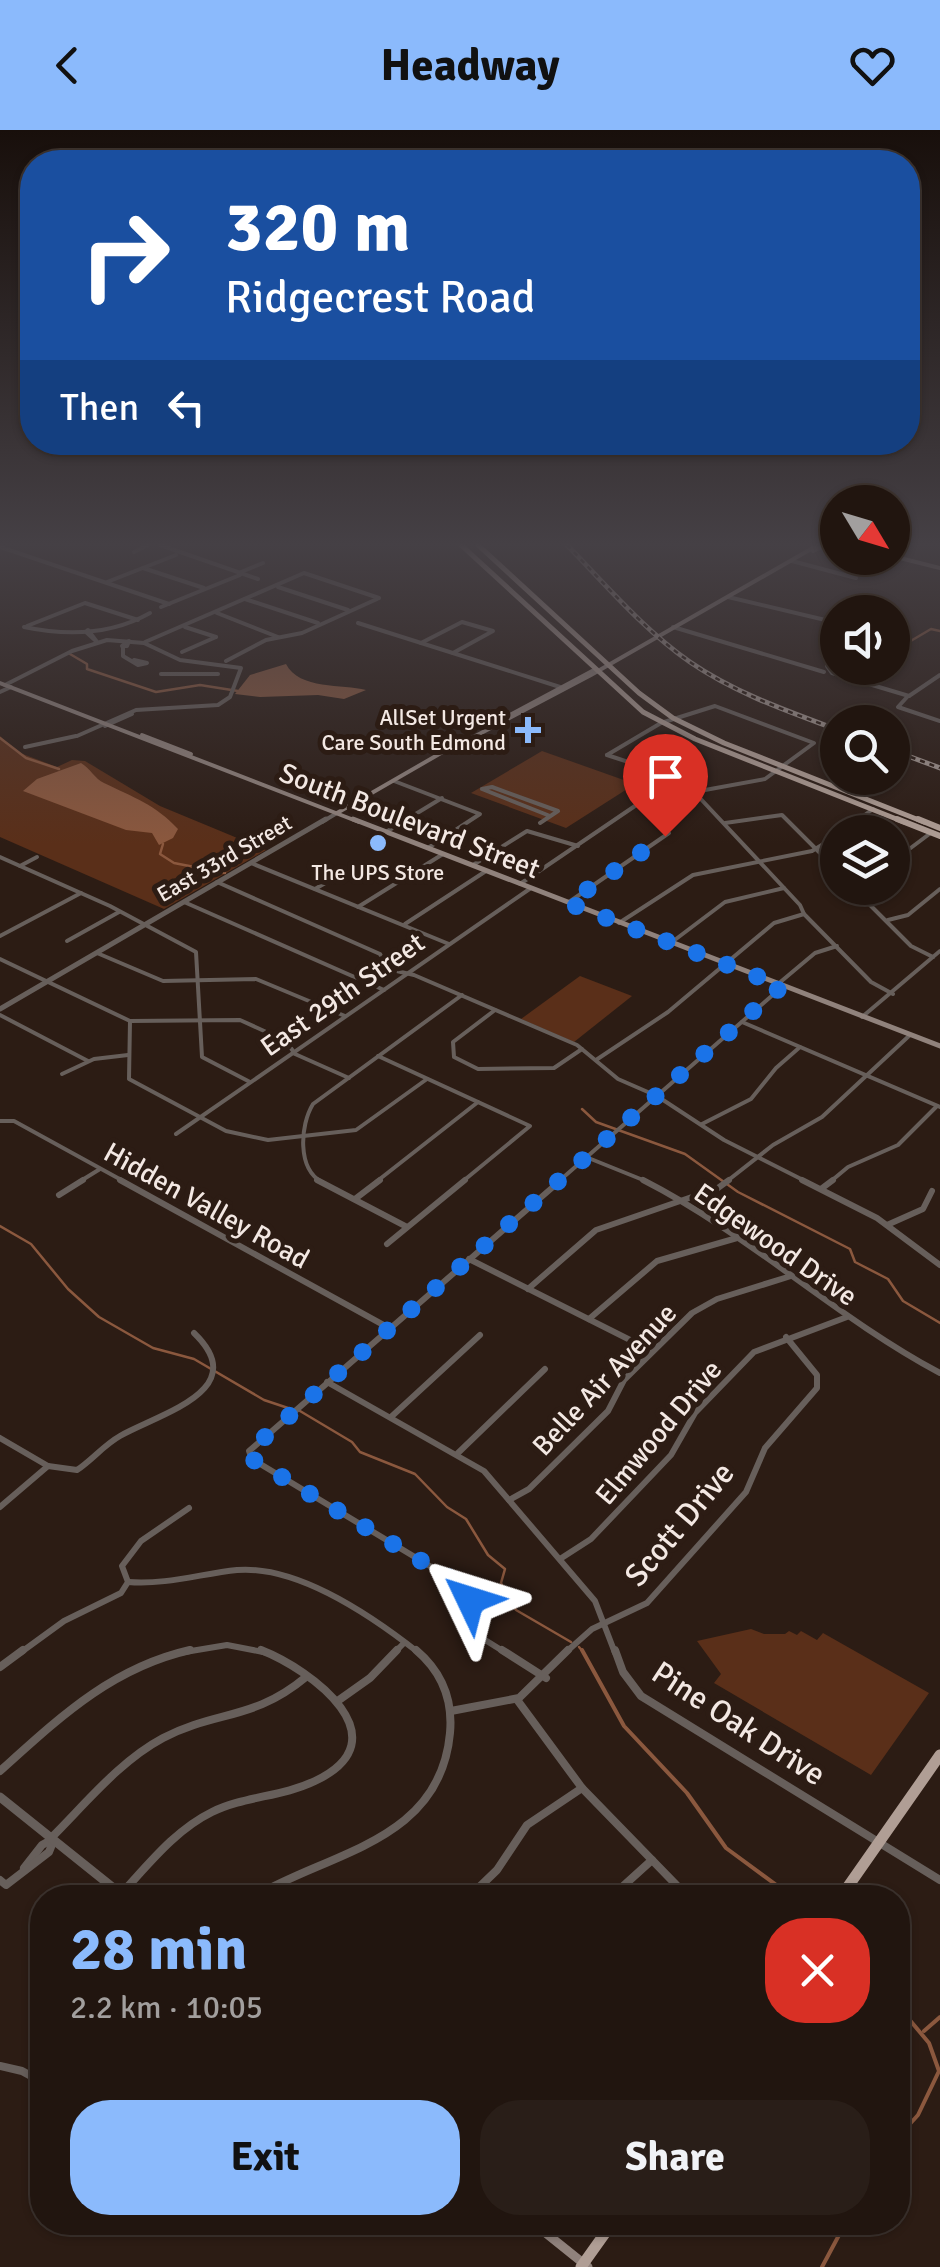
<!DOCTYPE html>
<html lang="en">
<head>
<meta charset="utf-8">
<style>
  :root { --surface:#21150f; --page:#291e18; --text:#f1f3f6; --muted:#a29f9e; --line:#3e342f; --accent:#8bbafc }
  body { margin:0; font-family:Signika,sans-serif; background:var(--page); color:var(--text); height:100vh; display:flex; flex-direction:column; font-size:38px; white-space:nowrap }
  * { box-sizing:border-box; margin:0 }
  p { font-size:32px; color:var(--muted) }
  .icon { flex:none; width:55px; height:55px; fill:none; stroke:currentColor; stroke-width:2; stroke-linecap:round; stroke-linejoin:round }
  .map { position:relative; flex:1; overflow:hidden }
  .sheet { position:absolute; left:30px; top:1755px; width:880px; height:350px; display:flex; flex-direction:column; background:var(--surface); border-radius:40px; box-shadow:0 2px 8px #0004,0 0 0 2px var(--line) }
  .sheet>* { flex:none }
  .banner { position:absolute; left:20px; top:20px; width:900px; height:305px; border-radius:40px; box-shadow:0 2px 8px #0004,0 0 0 2px var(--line); background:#1a4fa0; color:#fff; overflow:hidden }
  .needle { width:65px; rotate:128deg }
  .fabs { position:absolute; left:820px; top:355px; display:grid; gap:20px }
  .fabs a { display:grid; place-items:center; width:90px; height:90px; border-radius:50%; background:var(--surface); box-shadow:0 2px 8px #0004,0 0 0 2px var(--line); font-size:50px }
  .pin { position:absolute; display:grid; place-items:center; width:85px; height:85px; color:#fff; margin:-102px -42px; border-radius:50% 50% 50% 0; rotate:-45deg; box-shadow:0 0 10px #0007 }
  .pin .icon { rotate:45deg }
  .me { position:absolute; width:110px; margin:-55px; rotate:311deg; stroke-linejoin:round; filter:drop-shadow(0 0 8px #0008) }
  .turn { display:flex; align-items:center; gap:35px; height:210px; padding:0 40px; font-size:45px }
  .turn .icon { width:130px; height:130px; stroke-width:2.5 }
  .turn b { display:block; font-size:70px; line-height:85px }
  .then { display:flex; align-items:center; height:95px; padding:0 40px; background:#0003; gap:20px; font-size:38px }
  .round { display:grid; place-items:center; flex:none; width:105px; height:105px; border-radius:40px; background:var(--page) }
  .overview { display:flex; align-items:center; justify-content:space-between; height:170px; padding:0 40px }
  h1 { font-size:60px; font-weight:800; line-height:75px; color:var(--accent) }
  .button { display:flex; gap:20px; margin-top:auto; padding:20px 40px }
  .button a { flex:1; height:115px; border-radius:40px; background:var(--accent); color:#111; font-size:40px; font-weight:800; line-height:115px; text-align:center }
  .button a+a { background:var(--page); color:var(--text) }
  header { display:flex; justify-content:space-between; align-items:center; height:130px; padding:0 40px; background:var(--accent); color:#111; font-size:45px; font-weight:800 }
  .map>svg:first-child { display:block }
  .green { fill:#5a2f19 }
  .water { fill:#8b583e }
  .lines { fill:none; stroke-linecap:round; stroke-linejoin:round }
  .stream-far1 { stroke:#8b583e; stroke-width:2.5 }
  .stream { stroke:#8b583e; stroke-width:4 }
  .minor-far2 { stroke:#675f5b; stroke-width:4 }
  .minor-far1 { stroke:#675f5b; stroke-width:6 }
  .minor { stroke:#675f5b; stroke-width:8 }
  .tertiary-far2 { stroke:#675f5b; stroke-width:4 }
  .tertiary-far1 { stroke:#675f5b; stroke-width:5 }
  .tertiary { stroke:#675f5b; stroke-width:9 }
  .secondary-far2 { stroke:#90827c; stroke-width:4 }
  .secondary-far1 { stroke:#90827c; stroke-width:5 }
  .secondary { stroke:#90827c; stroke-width:9 }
  .primary-far2 { stroke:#b09e95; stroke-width:5 }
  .primary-far1 { stroke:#b09e95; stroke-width:6 }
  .primary { stroke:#b09e95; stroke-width:11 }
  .rail-casing { stroke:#a39690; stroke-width:5 }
  .rail { stroke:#2c1c14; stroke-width:2.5; stroke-dasharray:5; stroke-linecap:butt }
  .route { stroke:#1a73e8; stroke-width:18; stroke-dasharray:0 32.4 }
  .poi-dot { fill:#8bbafc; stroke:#2c1c14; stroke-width:4 }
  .labels { text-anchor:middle; stroke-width:10; stroke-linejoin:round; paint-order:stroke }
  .far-poi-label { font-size:22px; fill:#f3e8e3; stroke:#2c1c14; text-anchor:end }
  .far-street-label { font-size:22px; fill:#f3e8e3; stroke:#2c1c14 }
  .street-label { font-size:28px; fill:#f3e8e3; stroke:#2c1c14 }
  .near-street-label { font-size:32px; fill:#f3e8e3; stroke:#2c1c14 }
</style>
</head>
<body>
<header><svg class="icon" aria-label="back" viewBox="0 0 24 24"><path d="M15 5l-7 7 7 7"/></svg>Headway<svg class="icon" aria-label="heart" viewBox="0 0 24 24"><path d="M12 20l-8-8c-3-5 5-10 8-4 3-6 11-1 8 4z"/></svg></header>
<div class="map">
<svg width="940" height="2137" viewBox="0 0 940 2137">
  <rect width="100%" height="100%" fill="#2c1c14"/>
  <g class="green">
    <path d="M0,606l15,15 42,16 15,-7 13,1 75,45 106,44 -102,59 -164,-72z"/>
    <path d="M542,621l93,33 -69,44 -95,-35z"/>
    <path d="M580,846l52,20 -58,46 -53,-23z"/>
    <path d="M751,1499l13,5h21l4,-3 8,4 4,-4 16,9 6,-7 106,60 -58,82 -157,-92 7,-9 -24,-33z"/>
  </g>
  <g class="water">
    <path d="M286,534c13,26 57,20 80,26l-22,9 -26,-4 -58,2 -25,-3 15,-19z"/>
    <path d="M81,633c9,5 14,16 23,20 29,14 52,22 74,46l-5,9 -14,7 -7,-12 -26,-3 -103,-39 14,-12z"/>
  </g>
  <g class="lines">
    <g class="stream-far1">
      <path d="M892,522l39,-23 9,2"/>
      <path d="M70,524l17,10v5l69,23 44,-7 38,6"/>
      <path d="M854,547l19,-9"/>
      <path d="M0,608l26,20 33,11"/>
      <path d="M163,714l-3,10 14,9 51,10"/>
      <path d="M582,979l14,13 89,32 53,38 112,57 5,13 33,17 15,22 37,22"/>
      <path d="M0,1096l31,18 37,45 31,28 54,31 41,11 70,41 27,9"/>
      <path d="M300,1281l52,31 8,10 55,22 32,33 19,12 22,36 17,14 -4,14 15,27 55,32"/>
      <path d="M579,1517l5,6"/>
    </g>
    <g class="stream">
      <path d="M582,1520l42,76 63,67 39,55 68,50"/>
      <path d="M898,1876l31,37 10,28 -21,44 -20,22"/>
      <path d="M924,1901l16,-14"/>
      <path d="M822,2137l24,-45"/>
    </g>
    <g class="minor-far2">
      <path d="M160,415l98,34"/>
      <path d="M0,417l169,57"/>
      <path d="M134,422l14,-7"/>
      <path d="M792,431l64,17"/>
      <path d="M143,438l61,20"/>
      <path d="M241,442l22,-9"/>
      <path d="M107,452l69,-27"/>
      <path d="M278,457l70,23"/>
      <path d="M245,469l73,24"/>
      <path d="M161,477l79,-32"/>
      <path d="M217,483l61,24"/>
      <path d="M358,493l202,64"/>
      <path d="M27,496l58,-23 53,17"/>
      <path d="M24,497c43,9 87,8 126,-14"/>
      <path d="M185,497l31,10"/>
      <path d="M673,497l151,45"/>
      <path d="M88,500l9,12 -11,-10z"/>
      <path d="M129,511l-2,5h-5z"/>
      <path d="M145,512l159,-69 75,25"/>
      <path d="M421,513l41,-21 31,9 -40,22"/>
      <path d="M123,517v9l15,9 9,-2 -13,-3"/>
      <path d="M182,522l34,-15"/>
      <path d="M226,531l40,-21 36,-7 75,-34"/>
      <path d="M161,544h57"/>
      <path d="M5,555l67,-34 35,-11 37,3 36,17 61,8 -11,29 -12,8 -82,5 -59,26"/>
      <path d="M0,562l11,-5"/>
      <path d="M909,566l31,-21"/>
      <path d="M105,596l27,-12"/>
      <path d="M25,617l51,-11"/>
      <path d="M607,625l76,25 117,125 4,9 67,68 22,12"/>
      <path d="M607,625l54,-32 54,-17 99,37 -49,36 -71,13"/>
      <path d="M394,651l86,33 -52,34"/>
      <path d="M540,693l18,-12 -66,-24 -10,2 68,27"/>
      <path d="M725,693l57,-8 56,56"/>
      <path d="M386,702l56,-34"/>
      <path d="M841,702l32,-23"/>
      <path d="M0,727l110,49 86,46 6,105 48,25"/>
      <path d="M892,732l40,-30"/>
      <path d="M251,733l198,81"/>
      <path d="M473,735l54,-34 51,15"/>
      <path d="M20,736l17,-9"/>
      <path d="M217,752l163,72 8,15 26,6 163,70 41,34 39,17 67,44 83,42"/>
      <path d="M520,754l137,-93 30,-6"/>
      <path d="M853,758l58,58 22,11"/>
      <path d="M315,759l31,-18"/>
      <path d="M184,772l200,88"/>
      <path d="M569,772l100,-69 -12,-19 -20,-10"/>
      <path d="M358,777l85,-53"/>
      <path d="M888,790l20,-5 32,-26"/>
      <path d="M619,793l74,-48 119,-24 26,-16"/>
      <path d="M405,794l81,-53"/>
      <path d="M0,806l81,-43"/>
      <path d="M67,811l52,-29"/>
      <path d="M672,812l53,-40 59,-14"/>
      <path d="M97,823l66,28 93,-2 89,37"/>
      <path d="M0,829l130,62 110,-1 46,21 9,13 54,24"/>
      <path d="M778,854l37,-31 22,-7"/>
      <path d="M495,880l-42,32 1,15 24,12 76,-1 28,-19"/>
      <path d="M0,885l88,46"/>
      <path d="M862,887l78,-66"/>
      <path d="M130,891l-1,58 97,52 42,9 88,-10 71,-51"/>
      <path d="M742,892l198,85"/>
      <path d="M378,926l152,70 -68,56"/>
      <path d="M596,930l72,-48 106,-89 30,-9"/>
      <path d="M62,944l32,-15 34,-4"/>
      <path d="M0,991h14l111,61"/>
      <path d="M702,994l49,-25 25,-31 24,-21"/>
      <path d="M176,1004l355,-246"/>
      <path d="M586,1027l62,25"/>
      <path d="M79,1052l21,-13"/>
      <path d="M322,1052c-25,-13 -22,-57 -9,-78l149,-109"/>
      <path d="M376,1052l102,-80"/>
      <path d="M558,1052l225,-196"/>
      <path d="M726,1052l47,-37 49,-28 88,-82"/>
      <path d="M830,1052l18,-15 50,-22 39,-39"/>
    </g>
    <g class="minor-far1">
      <path d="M120,1050l269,148"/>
      <path d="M317,1050l90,47"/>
      <path d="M643,1050c106,54 192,137 297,193"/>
      <path d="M802,1050l75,38 63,47"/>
      <path d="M821,1059l12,-9"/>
      <path d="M59,1065l24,-15"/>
      <path d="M355,1069l25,-19"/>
      <path d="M887,1095l36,-16 9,-18"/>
      <path d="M387,1114l78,-64"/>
      <path d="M469,1129l183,92"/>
      <path d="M528,1159l68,-59 122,-42 11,-8"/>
      <path d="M589,1189l68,-58 80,-23"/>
      <path d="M327,1252l157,89 111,130 20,52"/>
      <path d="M391,1287l89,-82"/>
      <path d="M0,1308l48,28"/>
      <path d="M458,1323l87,-84"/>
      <path d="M509,1370l20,-11 79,-78 16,-31 68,-67 25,-14 74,-23"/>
      <path d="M0,1377l48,-41 29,4c15,-10 27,-25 43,-34 41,-23 133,-46 74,-103"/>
      <path d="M560,1429l31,-20 80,-84 24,-42 59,-61 93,-35"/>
      <path d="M128,1452c38,3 72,-8 109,-12 61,-5 135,46 182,83"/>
      <path d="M20,1523l44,-32 57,-28 7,-11 -6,-16 19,-25 48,-33"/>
      <path d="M179,1523l48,-8 41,8"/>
      <path d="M394,1523l10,-10"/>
      <path d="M506,1523l-45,-28 -2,-12 11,-16 -7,-11 -211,-127 -3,-8 312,-271"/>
      <path d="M565,1523l27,-24 55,-26 99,-111 19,-44 52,-60v-13l-31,-38"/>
    </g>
    <g class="minor">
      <path d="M502,1520l44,28"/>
      <path d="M615,1520l8,22 18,24 299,184"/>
      <path d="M0,1537l23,-17"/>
      <path d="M339,1570l31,-22 27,-28"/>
      <path d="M518,1571l64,87 107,110"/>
      <path d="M451,1581l68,-13 49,-48"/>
      <path d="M0,1641c59,-53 111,-103 190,-121"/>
      <path d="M52,1707c35,-35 68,-76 111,-99 54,-28 90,-17 143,-61"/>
      <path d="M24,1738l18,-23 9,-5"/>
      <path d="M0,1750l6,5 43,-33 4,-10"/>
      <path d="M121,1764c27,-29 54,-64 91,-82 32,-16 70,-15 103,-31 89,-42 -3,-111 -54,-131"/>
      <path d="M252,1768c76,-46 188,-55 198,-165 3,-33 -8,-61 -34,-83"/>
      <path d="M468,1768l29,-28 30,-45 55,-37"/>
      <path d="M610,1768l42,-38"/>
      <path d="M0,1936l22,5 20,11"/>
    </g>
    <g class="tertiary-far2">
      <path d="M728,467l110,26"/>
      <path d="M838,529l-11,7 5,7 77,23"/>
      <path d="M908,566l-10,11 42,14"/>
      <path d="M322,692l15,-9"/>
    </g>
    <path class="tertiary-far1" d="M0,879l326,-190"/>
    <path class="tertiary" d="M0,1667l126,101"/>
    <g class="secondary-far2">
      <path d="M813,421l13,-6"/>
      <path d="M892,426l48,12"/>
      <path d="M0,553l359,139"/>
      <path d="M491,595l103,-55"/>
      <path d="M142,605l49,19"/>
      <path d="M466,611l125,-66 227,-130"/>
      <path d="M337,683l130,-75"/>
    </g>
    <path class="secondary-far1" d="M353,689l587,227"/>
    <path class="secondary" d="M532,2092l56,45"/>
    <g class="primary-far2">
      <path d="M461,415l182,167 52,27 209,83"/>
      <path d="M478,415l161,148 34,25 51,25 200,79"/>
    </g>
    <g class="primary-far1">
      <path d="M897,689l43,17"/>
      <path d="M918,689l22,9"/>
    </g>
    <g class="primary">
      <path d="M840,1768l100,-143"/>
      <path d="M581,2137l32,-45"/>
    </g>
    <defs>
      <g id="rail">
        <path d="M567,415c39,40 77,85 123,117 45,31 97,49 148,68"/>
        <path d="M892,620l48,18"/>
      </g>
    </defs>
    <use href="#rail" class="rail-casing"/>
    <use href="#rail" class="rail"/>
  </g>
  <linearGradient id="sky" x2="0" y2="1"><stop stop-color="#180f0b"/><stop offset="0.58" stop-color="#454045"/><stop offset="1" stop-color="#454045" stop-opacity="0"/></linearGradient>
  <rect width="940" height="714" fill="url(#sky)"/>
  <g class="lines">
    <path class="route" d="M470,1470l-7,-14 -211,-127 -3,-8 533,-465 -214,-83 97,-67"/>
  </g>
  <g class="poi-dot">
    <path d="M523 585h10v10h10v10h-10v10h-10v-10h-10v-10h10z"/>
    <circle cx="378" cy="713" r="10"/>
  </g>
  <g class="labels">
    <g class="far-poi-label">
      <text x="506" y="595">AllSet Urgent<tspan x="506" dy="25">Care South Edmond</tspan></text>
      <text x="378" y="750" text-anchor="middle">The UPS Store</text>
    </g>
    <g class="far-street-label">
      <text transform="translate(224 728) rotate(-30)" y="8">East 33rd Street</text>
    </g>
    <g class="street-label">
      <text transform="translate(410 690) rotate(21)" y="10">South Boulevard Street</text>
      <text transform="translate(342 864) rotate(-35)" y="10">East 29th Street</text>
      <text transform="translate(207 1075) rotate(29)" y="10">Hidden Valley Road</text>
      <text transform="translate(776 1114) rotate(35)" y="10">Edgewood Drive</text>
      <text transform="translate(604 1249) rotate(-47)" y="10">Belle Air Avenue</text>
      <text transform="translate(658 1302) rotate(-50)" y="10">Elmwood Drive</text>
    </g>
    <g class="near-street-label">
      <text transform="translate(679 1394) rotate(-50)" y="11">Scott Drive</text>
      <text transform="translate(739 1593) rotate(33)" y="11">Pine Oak Drive</text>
    </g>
  </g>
</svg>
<div class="fabs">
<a><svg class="needle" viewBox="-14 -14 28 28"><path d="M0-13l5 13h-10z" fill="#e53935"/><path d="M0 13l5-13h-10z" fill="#a29f9e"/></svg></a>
<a><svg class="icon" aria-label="sound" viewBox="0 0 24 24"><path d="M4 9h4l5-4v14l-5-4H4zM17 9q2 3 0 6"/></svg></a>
<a><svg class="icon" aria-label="search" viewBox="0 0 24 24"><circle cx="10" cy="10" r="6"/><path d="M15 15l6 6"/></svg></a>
<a><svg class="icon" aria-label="layers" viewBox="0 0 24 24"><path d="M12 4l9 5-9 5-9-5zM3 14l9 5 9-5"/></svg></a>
</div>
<div class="pin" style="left:665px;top:706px;background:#d93025"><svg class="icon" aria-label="arrive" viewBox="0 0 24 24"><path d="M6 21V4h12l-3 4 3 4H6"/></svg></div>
<svg class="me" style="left:470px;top:1470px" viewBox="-20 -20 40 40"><path d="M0-17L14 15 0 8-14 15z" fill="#1a73e8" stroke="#fff" stroke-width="4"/></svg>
<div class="banner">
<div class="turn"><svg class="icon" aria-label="right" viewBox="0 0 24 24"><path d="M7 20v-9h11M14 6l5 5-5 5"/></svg><div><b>320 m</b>Ridgecrest Road</div></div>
<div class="then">Then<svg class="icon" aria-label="left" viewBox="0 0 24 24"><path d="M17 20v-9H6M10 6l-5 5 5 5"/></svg></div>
</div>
<section class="sheet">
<div class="overview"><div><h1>28 min</h1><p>2.2 km · 10:05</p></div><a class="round" style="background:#d93025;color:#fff"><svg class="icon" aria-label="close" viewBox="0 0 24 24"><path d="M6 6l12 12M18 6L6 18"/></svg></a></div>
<div class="button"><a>Exit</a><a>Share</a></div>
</section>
</div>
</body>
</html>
